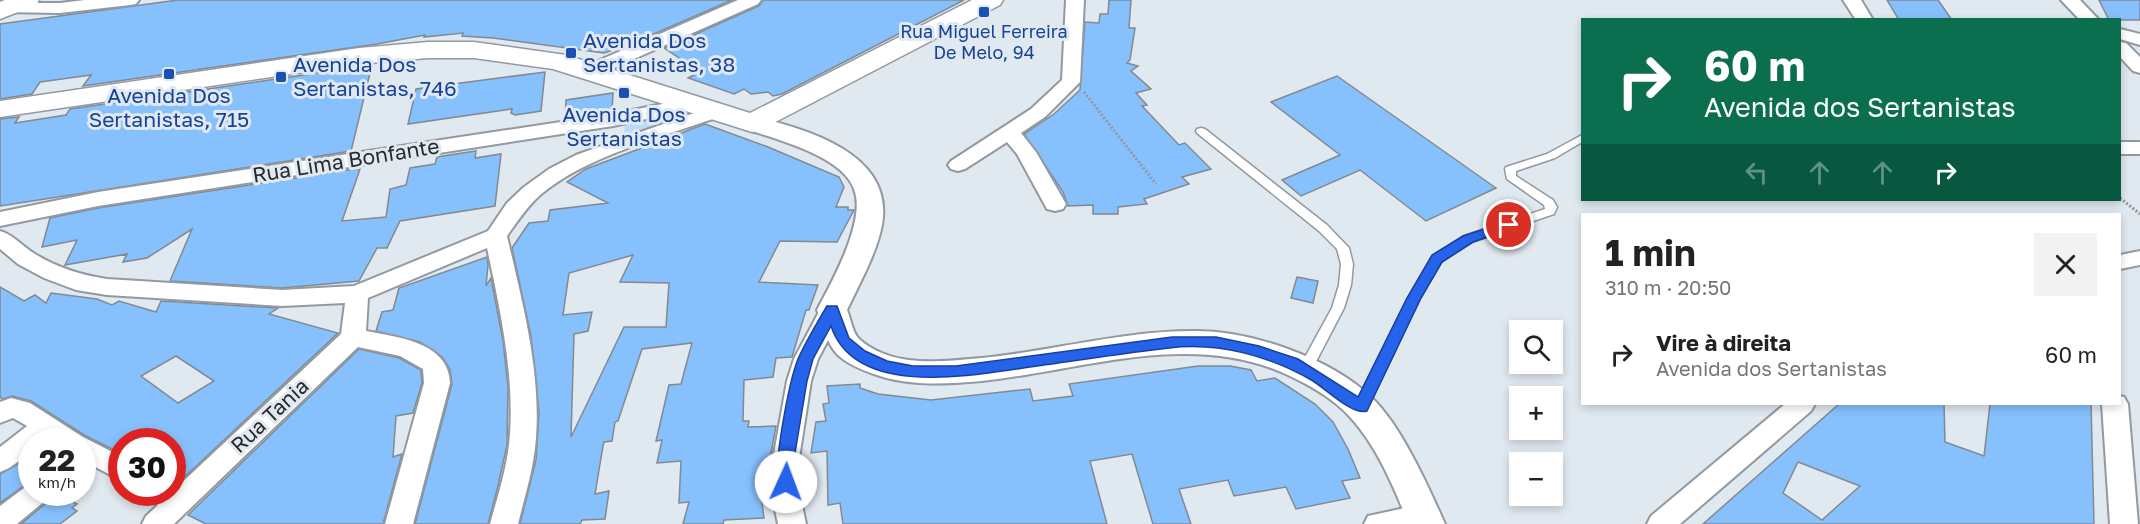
<!DOCTYPE html>
<html lang="pt">
<head>
<meta charset="utf-8">
<style>
  :root { --surface:#fff; --page:#f2f2f2; --text:#222; --muted:#767676 }
  body { margin:0; font-family:"Golos Text",sans-serif; background:var(--page); color:var(--text); height:100vh; display:flex; flex-direction:column; font-size:22px; white-space:nowrap }
  * { box-sizing:border-box; margin:0 }
  p { font-size:20px; color:var(--muted) }
  .icon { flex:none; width:33px; height:33px; fill:none; stroke:currentColor; stroke-width:2; stroke-linecap:round; stroke-linejoin:round }
  .map { position:relative; flex:1; overflow:hidden }
  .sheet { position:absolute; left:1581px; top:213px; width:540px; height:192px; display:flex; flex-direction:column; background:var(--surface); border-radius:0px; box-shadow:0 3px 9px #0003 }
  .sheet>* { flex:none }
  .guide { position:absolute; left:1581px; top:18px; width:540px; height:183px; border-radius:0px; box-shadow:0 3px 9px #0003; background:#0b6e4f; color:#fff; overflow:hidden }
  .buttons { position:absolute; left:1509px; top:320px; display:grid; gap:12px }
  .buttons a { display:grid; place-items:center; width:54px; height:54px; border-radius:0px; background:var(--surface); box-shadow:0 3px 9px #0003; font-size:30px }
  .speed { position:absolute; left:18px; top:428px; display:flex; gap:12px; font-size:30px; font-weight:700; text-align:center }
  .speed>* { display:grid; place-content:center; width:78px; height:78px; border-radius:50%; background:var(--surface); box-shadow:0 3px 9px #0003; line-height:1 }
  .speed small { font-size:15px; font-weight:400 }
  .speed .limit { border:9px solid #d22; background:#fff; color:#111 }
  .pin { position:absolute; display:grid; place-items:center; width:51px; height:51px; color:#fff; margin:-26px; border:3px solid #fff; border-radius:50%; box-shadow:0 2px 6px #0007 }
  .me { position:absolute; width:66px; margin:-33px; rotate:2deg; stroke-linejoin:round; filter:drop-shadow(0 0 4px #0008) }
  .turn { display:flex; align-items:center; gap:21px; height:126px; padding:0 24px; font-size:27px }
  .turn .icon { width:78px; height:78px; stroke-width:2.5 }
  .turn b { display:block; font-size:42px; line-height:51px }
  .lanes { display:flex; align-items:center; height:57px; padding:0 24px; background:#0003; justify-content:center; gap:30px; direction:ltr }
  .lanes .off { opacity:.35 }
  .round { display:grid; place-items:center; flex:none; width:63px; height:63px; border-radius:0px; background:var(--page) }
  .headline { display:flex; align-items:center; justify-content:space-between; height:102px; padding:0 24px }
  h1 { font-size:36px; font-weight:700; line-height:45px }
  ul { padding:0; list-style:none }
  li { display:flex; align-items:center; gap:18px; height:78px; padding:0 24px }
  li div { flex:1 }
  li b { display:block; font-size:22px }
  li em { font-style:normal }
  .map>svg:first-child { display:block }
  .green { fill:#b9dafb }
  .building { fill:#86c1fd; stroke:#828990; stroke-width:1.5; fill-rule:evenodd }
  .lines { fill:none; stroke-linecap:round; stroke-linejoin:round }
  .service-casing { stroke:#9299a0; stroke-width:3 }
  .minor-casing { stroke:#9299a0; stroke-width:4 }
  .tertiary-casing { stroke:#9299a0; stroke-width:4 }
  .secondary-casing { stroke:#9299a0; stroke-width:3 }
  .path { stroke:#92989e; stroke-width:3; stroke-dasharray:2 2; stroke-linecap:butt }
  .service { fill:#fff; fill-rule:evenodd }
  .minor { fill:#fff; fill-rule:evenodd }
  .tertiary { fill:#fff; fill-rule:evenodd }
  .secondary { fill:#fff; fill-rule:evenodd }
  .route { fill:#2563eb; stroke:#184099; stroke-width:1.5 }
  .transit-dot { fill:#1a4fb4; stroke:#e0e8f0; stroke-width:2 }
  .labels { text-anchor:middle; stroke-width:6; stroke-linejoin:round; paint-order:stroke }
  .far-transit-label { font-size:18px; fill:#164399; stroke:#e0e8f0 }
  .transit-label { font-size:21px; fill:#164399; stroke:#e0e8f0; text-anchor:start }
  .street-label { font-size:21px; fill:#272a2d; stroke:#e0e8f0 }
</style>
</head>
<body>
<div class="map">
<svg width="2140" height="524" viewBox="0 0 2140 524">
  <rect width="100%" height="100%" fill="#e0e8f0"/>
  <path class="green" d="M681,110l11,4 -63,23 -5,-1 1,-13z"/>
  <g class="building">
    <path d="M178,0h554l-106,46 -22,7 -111,-15 -31,-2 1,-3 -39,4 1,-2 -48,9 -294,42 8,-11 -51,7 -8,12 -32,5v-75z"/>
    <path d="M763,0h201l-182,94 -9,2 -5,-4 -17,2 -7,-5 -10,5 -46,-16 12,-6 -36,-24 95,-42z"/>
    <path d="M1109,0h22l-2,28h6l-5,32 -3,3 11,3 -7,5 20,18 -15,4 11,12 -5,1 37,39 6,-2 26,26 -29,8 7,7 -45,15 3,5 -29,3v7h-25v-9l-25,1 -5,-14 -39,-58 30,-20 26,-24 5,-68 14,1 1,-9h8z"/>
    <path d="M1887,0h51l14,20h-53z"/>
    <path d="M2099,0h41v20h-31z"/>
    <path d="M372,65l-21,86 -351,55v-87l19,-2 -4,6 51,-8 4,-6z"/>
    <path d="M545,72l-4,39 -26,4 -4,-2 1,-4 -104,15 8,-35z"/>
    <path d="M1337,76l159,112 -70,33 -66,-51 -59,26 -19,-16 58,-25 -69,-53z"/>
    <path d="M613,93l-1,19 -47,7 1,-19z"/>
    <path d="M705,124l63,23 71,30 5,10 -8,20h12v3h6l-17,32 -57,-1 -21,41 59,3 -9,25h-3l-14,47 -16,1 -3,19 -29,3 -1,41h6l-1,6 28,-1 -14,77 2,15 -40,2 -1,4h-40l6,-22 -10,1 2,-42 -24,2 5,-23 -6,1 13,-56 12,-1 11,-41 -50,6 -24,72 -3,1 -3,19 -8,1 -1,4 -8,48 14,-3 -4,28 -23,1 -2,4h-60l16,-64 3,-48 -8,-76 -19,-88 17,-25 19,-2 2,-11 58,-7 -41,-21 19,-13zM633,255l-13,27 49,1 -3,44h-42l-53,110 3,-103 14,-3 4,-19 -29,3 6,-42z"/>
    <path d="M476,151l-1,7 26,-4 -6,52 -95,15 -13,27h-10l-18,33 -77,7 -112,-7 22,-52 -45,29 -24,4 4,-8 -62,11 12,-25 -35,7 8,-29 48,-10 249,-38 13,-1 -18,52 44,-4 4,-28 16,-4 4,-17 25,-4 2,-7z"/>
    <path d="M487,257l1,8 -2,21 5,-8 12,63 5,46 -1,58 -10,45 -9,34h-73l37,-140 -2,-15 -8,-12 -22,-15 -44,-11 6,-19 11,-2 6,-22z"/>
    <path d="M1297,277l21,4 -5,22 -22,-5z"/>
    <path d="M0,287l24,14 11,-6 11,8 5,-10 46,6 15,6 7,-4 37,11 5,-11 117,7 -9,6 69,19 -161,151 -5,-2v-41h-50v13l-38,-19 -53,-34 -19,-5 -9,3 -3,-2zM176,356l38,25 -36,22 -37,-27z"/>
    <path d="M359,349l40,9 22,12 1,13 -9,30 -17,3 -3,41 9,-3 -19,70h-177l-18,-9z"/>
    <path d="M1198,366h32l21,4 6,11 18,-3 40,26 18,18 15,27 12,29 -18,3 8,17 -54,11 -10,-22 -52,9 -6,-16 -49,9 12,35h-38l-21,-70 -42,7 17,63h-264l-3,-21 -12,2 -1,-54 -16,2 5,-31 10,-1 -3,-17 6,-1 -2,-17 33,-2v4l18,6 53,6 99,-11 3,12 40,-5 -4,-12z"/>
    <path d="M1839,404h105l1,38 39,14 6,-52h101l3,120h-391zM1798,462l62,24 -38,34 -39,-27z"/>
    <path d="M20,463l12,5v12l-32,23v-29z"/>
    <path d="M52,492l25,12 -5,4 5,3 -17,13h-39l26,-22z"/>
  </g>
  <g class="lines">
    <defs>
      <g id="service">
        <path d="M1201,128l4,1 122,96 22,23 4,16 -2,21 -7,23 -34,65h-10l-2,-3 34,-62 7,-23 2,-21 -4,-15 -18,-18 -122,-98 -1,-2 1,-2z"/>
        <path d="M1582,135v7l-27,16 -39,13v5l37,24 4,7 -3,7 -82,28 -31,20 -21,36 -54,113 -5,1 -5,-1 -2,-4 54,-109 25,-42 31,-20 81,-27 -1,-4 -37,-26 -2,-10 1,-2 41,-13z"/>
      </g>
      <g id="minor">
        <path d="M85,0h54l-3,4 -6,1 -70,8 -60,-1v-8l6,-1h54z"/>
        <path d="M738,0h23l-3,4 -158,70h-14l-2,-4 2,-4z"/>
        <path d="M1066,0h18l-4,82 -35,35 -24,16 15,19 30,52 -3,5 -8,2 -8,-2 -30,-55 -10,-12 -42,27 -7,2 -7,-2 -3,-4 3,-4 80,-52 31,-29z"/>
        <path d="M1843,0h18l12,20h-17z"/>
        <path d="M2061,0h19l19,20h-19z"/>
        <path d="M2120,29l20,5v11l-20,-6z"/>
        <path d="M2120,42l6,1 14,14v16l-7,-2 -13,-14z"/>
        <path d="M692,98l7,2 3,4 -3,4 -86,18 -515,80 -98,20v-14l98,-20 515,-78z"/>
        <path d="M714,106l7,2 3,4 -3,4c-58,21 -136,40 -182,80 -13,12 -22,26 -32,40 15,65 34,134 29,202 -2,29 -11,58 -18,86h-28c8,-29 18,-59 20,-90 4,-62 -10,-125 -23,-186l-119,50 -2,33c31,6 83,11 84,52l-37,141h-28l39,-141 -1,-14 -23,-13 -42,-9 -184,177h-32l4,-8 12,-11 -9,-5 -4,-8h27v-6l4,2 165,-154 4,-31 -63,3 -175,-11 -31,-5 -32,-12 -26,-14 -18,-15v-18c14,4 23,16 35,23 23,14 46,21 72,25l175,11 72,-4 134,-55 19,-28 17,-16 25,-18 27,-14z"/>
        <rect x="2120" y="142" width="20" height="12"/>
        <path d="M2140,251v14l-20,4v-14z"/>
        <path d="M832,302l8,2 4,6 -26,49 -7,22 -13,84 3,35 5,24h-28l-5,-24 -1,-35 15,-84 7,-22 26,-49 4,-6z"/>
        <path d="M2120,396l4,1 4,7 10,120h-28l-8,-120h18z"/>
        <path d="M11,398l19,5 53,34 39,20v24l-40,-21v-19h-50v11l-23,16 -9,4v-25l27,-21 -14,-8 -13,5v-21z"/>
        <path d="M1785,404h30l-4,7 -131,113h-33l4,-8z"/>
        <path d="M32,482v10h18l-4,8 -29,24h-17v-18z"/>
        <path d="M1423,504l10,4 4,8 -4,8h-69l4,-8z"/>
      </g>
      <path id="tertiary" d="M752,116c54,13 143,37 130,109 -6,30 -22,57 -35,85 4,9 5,22 12,29 13,12 33,19 50,21 24,3 49,0 73,-2 70,-7 140,-27 211,-27 57,-1 138,27 179,67 30,29 56,88 73,126h-36c-15,-36 -32,-78 -59,-107 -16,-18 -39,-31 -60,-41 -97,-47 -206,-6 -308,5 -34,3 -67,5 -99,-4 -16,-5 -33,-11 -45,-22 -12,-12 -15,-30 -21,-45 12,-23 25,-46 33,-71 5,-15 10,-35 4,-50 -12,-34 -80,-50 -111,-61l-3,-5 3,-5z"/>
      <g id="secondary">
        <path d="M5,0h34l-3,5 -36,14v-17z"/>
        <path d="M972,0h31l-3,5 -238,124 -10,3 -199,-63 -79,-11h-46l-69,6 -359,53v-16l359,-53 69,-6h46l92,13 184,58z"/>
      </g>
    </defs>
    <use href="#service" class="service-casing"/>
    <use href="#minor" class="minor-casing"/>
    <use href="#tertiary" class="tertiary-casing"/>
    <use href="#secondary" class="secondary-casing"/>
    <g class="path">
      <path d="M1084,92l72,92"/>
      <path d="M2120,198l20,16"/>
    </g>
    <use href="#service" class="service"/>
    <use href="#minor" class="minor"/>
    <use href="#tertiary" class="tertiary"/>
    <use href="#secondary" class="secondary"/>
  </g>
  <path class="route" d="M1509,221l5,1 2,3 -2,3 -41,14 -31,20 -21,36 -54,113c-14,5 -41,-22 -54,-30 -43,-25 -94,-39 -144,-33 -44,5 -88,12 -132,18 -58,8 -181,35 -206,-40l-18,33 -6,22 -14,84 1,17 -3,5 -5,2 -6,-2c-9,-17 10,-108 18,-128 8,-18 19,-36 29,-53h10l12,32 16,13 22,10 26,5h43l216,-29h44l43,9 39,13 60,38 49,-99 25,-43 31,-19z"/>
  <g class="transit-dot">
    <rect x="978" y="6" width="12" height="12" rx="3"/>
    <rect x="565" y="47" width="12" height="12" rx="3"/>
    <rect x="163" y="68" width="12" height="12" rx="3"/>
    <rect x="275" y="71" width="12" height="12" rx="3"/>
    <rect x="618" y="87" width="12" height="12" rx="3"/>
  </g>
  <g class="labels">
    <g class="far-transit-label">
      <text x="984" y="38">Rua Miguel Ferreira<tspan x="984" dy="21">De Melo, 94</tspan></text>
    </g>
    <g class="transit-label">
      <text x="583" y="48">Avenida Dos<tspan x="583" dy="24">Sertanistas, 38</tspan></text>
      <text x="293" y="72">Avenida Dos<tspan x="293" dy="24">Sertanistas, 746</tspan></text>
      <text x="169" y="103" text-anchor="middle">Avenida Dos<tspan x="169" dy="24">Sertanistas, 715</tspan></text>
      <text x="624" y="122" text-anchor="middle">Avenida Dos<tspan x="624" dy="24">Sertanistas</tspan></text>
    </g>
    <g class="street-label">
      <text transform="translate(346 161) rotate(-9)" y="7">Rua Lima Bonfante</text>
      <text transform="translate(270 416) rotate(-43)" y="7">Rua Tania</text>
    </g>
  </g>
</svg>
<div class="buttons">
<a><svg class="icon" aria-label="search" viewBox="0 0 24 24"><circle cx="10" cy="10" r="6"/><path d="M15 15l6 6"/></svg></a>
<a>+</a>
<a>−</a>
</div>
<div class="speed"><div>22<small>km/h</small></div><div class="limit">30</div></div>
<div class="pin" style="left:1509px;top:225px;background:#d93025"><svg class="icon" aria-label="arrive" viewBox="0 0 24 24"><path d="M6 21V4h12l-3 4 3 4H6"/></svg></div>
<svg class="me" style="left:786px;top:482px" viewBox="-20 -20 40 40"><circle r="19" fill="#fff"/><path d="M0-13L10 11 0 6-10 11z" fill="#2563eb"/></svg>
<div class="guide">
<div class="turn"><svg class="icon" aria-label="right" viewBox="0 0 24 24"><path d="M7 20v-9h11M14 6l5 5-5 5"/></svg><div><b>60 m</b>Avenida dos Sertanistas</div></div>
<div class="lanes"><svg class="icon off" aria-label="left" viewBox="0 0 24 24"><path d="M17 20v-9H6M10 6l-5 5 5 5"/></svg><svg class="icon off" aria-label="ahead" viewBox="0 0 24 24"><path d="M12 20V5M6 11l6-6 6 6"/></svg><svg class="icon off" aria-label="ahead" viewBox="0 0 24 24"><path d="M12 20V5M6 11l6-6 6 6"/></svg><svg class="icon" aria-label="right" viewBox="0 0 24 24"><path d="M7 20v-9h11M14 6l5 5-5 5"/></svg></div>
</div>
<section class="sheet">
<div class="headline"><div><h1>1 min</h1><p>310 m · 20:50</p></div><a class="round"><svg class="icon" aria-label="close" viewBox="0 0 24 24"><path d="M6 6l12 12M18 6L6 18"/></svg></a></div>
<ul>
<li><svg class="icon" aria-label="right" viewBox="0 0 24 24"><path d="M7 20v-9h11M14 6l5 5-5 5"/></svg><div><b>Vire à direita</b><p>Avenida dos Sertanistas</p></div><em>60 m</em></li>
</ul>
</section>
</div>
</body>
</html>
